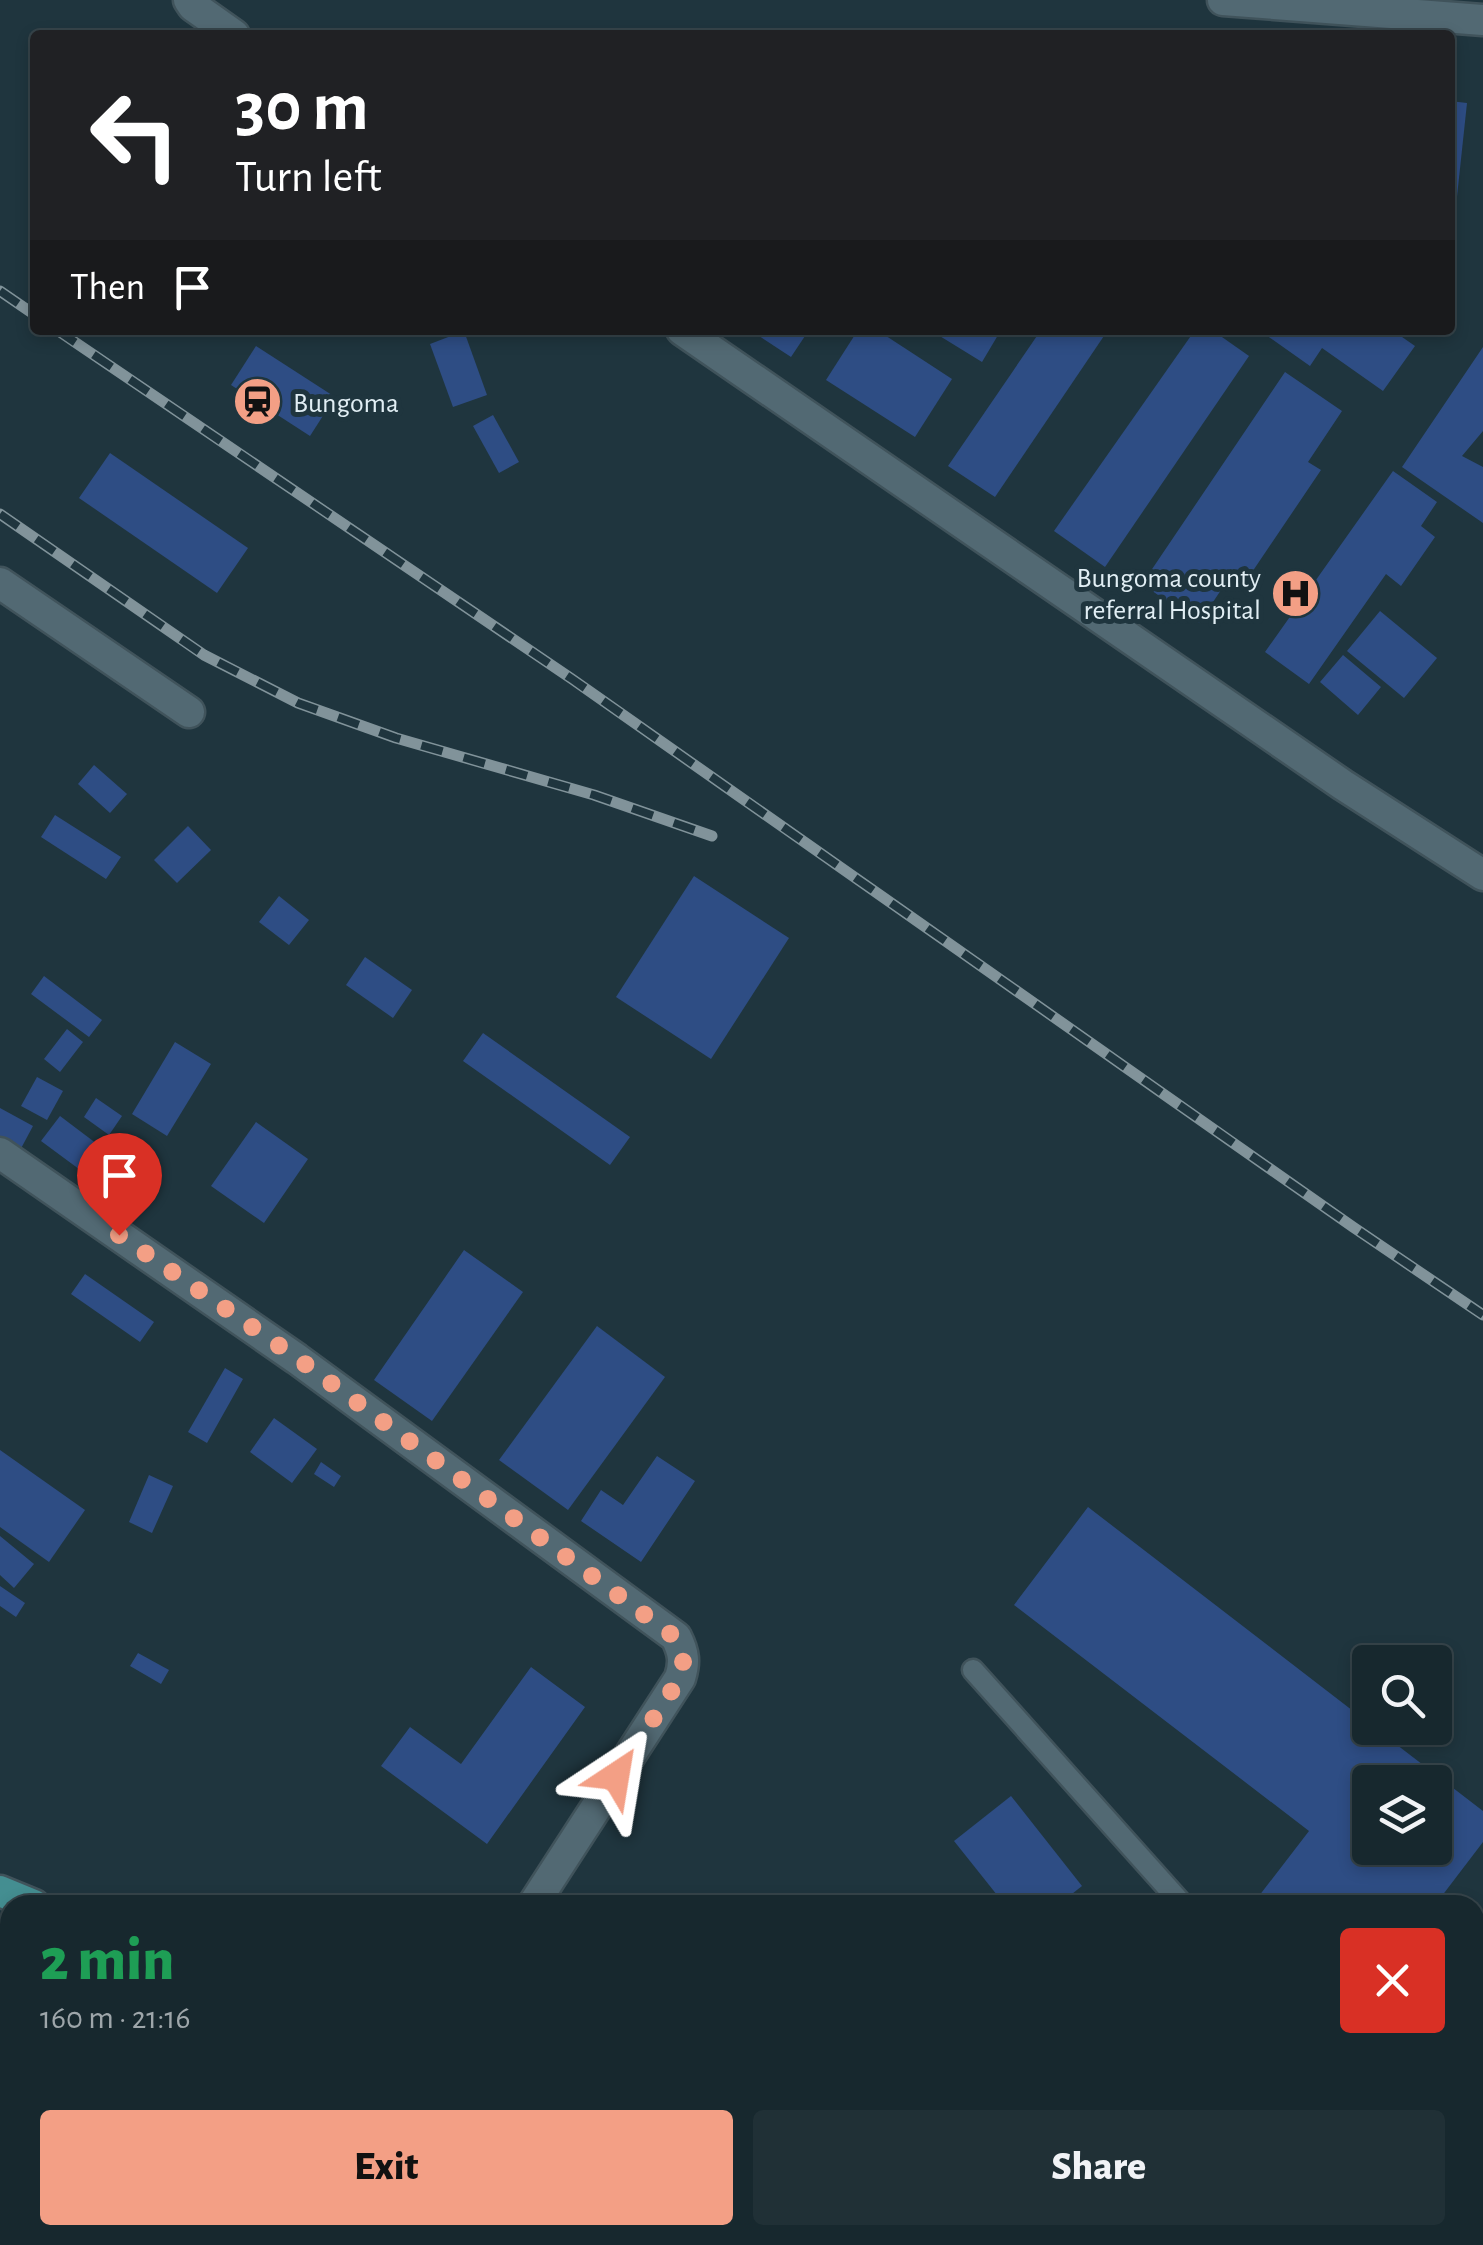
<!DOCTYPE html>
<html lang="en">
<head>
<meta charset="utf-8">
<style>
  :root { --surface:#17282e; --page:#203036; --text:#f1f3f6; --muted:#9ea6aa; --line:#36444a; --accent:#f39f85 }
  body { margin:0; font-family:"Alegreya Sans",sans-serif; background:var(--page); color:var(--text); height:100vh; display:flex; flex-direction:column; font-size:38px; white-space:nowrap }
  * { box-sizing:border-box; margin:0 }
  p { font-size:32px; color:var(--muted) }
  .icon { flex:none; width:55px; height:55px; fill:none; stroke:currentColor; stroke-width:2; stroke-linecap:round; stroke-linejoin:round }
  .map { position:relative; flex:1; overflow:hidden }
  .sheet { position:absolute; left:0px; top:1895px; width:1485px; height:350px; display:flex; flex-direction:column; background:var(--surface); border-radius:30px 30px 0 0; box-shadow:0 5px 15px #0003,0 0 0 2px var(--line) }
  .sheet>* { flex:none }
  .banner { position:absolute; left:30px; top:30px; width:1425px; height:305px; border-radius:10px; box-shadow:0 5px 15px #0003,0 0 0 2px var(--line); background:#202124; color:#fff; overflow:hidden }
  .controls { position:absolute; left:1352px; top:1645px; display:grid; gap:20px }
  .controls a { display:grid; place-items:center; width:100px; height:100px; border-radius:10px; background:var(--surface); box-shadow:0 5px 15px #0003,0 0 0 2px var(--line); font-size:50px }
  .pin { position:absolute; display:grid; place-items:center; width:85px; height:85px; color:#fff; margin:-102px -42px; border-radius:50% 50% 50% 0; rotate:-45deg; box-shadow:0 0 10px #0007 }
  .pin .icon { rotate:45deg }
  .me { position:absolute; width:110px; margin:-55px; rotate:33deg; stroke-linejoin:round; filter:drop-shadow(0 0 8px #0008) }
  .turn { display:flex; align-items:center; gap:35px; height:210px; padding:0 40px; font-size:45px }
  .turn .icon { width:130px; height:130px; stroke-width:2.5 }
  .turn b { display:block; font-size:70px; line-height:85px }
  .then { display:flex; align-items:center; height:95px; padding:0 40px; background:#0003; gap:20px; font-size:38px }
  .round { display:grid; place-items:center; flex:none; width:105px; height:105px; border-radius:10px; background:var(--page) }
  .summary { display:flex; align-items:center; justify-content:space-between; height:170px; padding:0 40px }
  h1 { font-size:60px; font-weight:800; line-height:75px; color:#1e9e55 }
  .cta { display:flex; gap:20px; margin-top:auto; padding:20px 40px }
  .cta a { flex:1; height:115px; border-radius:10px; background:var(--accent); color:#111; font-size:40px; font-weight:800; line-height:115px; text-align:center }
  .cta a+a { background:var(--page); color:var(--text) }
  .map>svg:first-child { display:block }
  .building { fill:#2e4d84; fill-rule:evenodd }
  .lines { fill:none; stroke-linecap:round; stroke-linejoin:round }
  .lane-casing { stroke:#40535b; stroke-width:25 }
  .street-casing { stroke:#40535b; stroke-width:35 }
  .secondary-casing { stroke:#40535b; stroke-width:35 }
  .primary-casing { stroke:#40535b; stroke-width:35 }
  .lane { stroke:#526973; stroke-width:20 }
  .street { stroke:#526973; stroke-width:30 }
  .secondary { stroke:#526973; stroke-width:30 }
  .primary { stroke:#448e91; stroke-width:30 }
  .rail-casing { stroke:#81939a; stroke-width:11 }
  .rail { stroke:#1f353e; stroke-width:8; stroke-dasharray:22; stroke-linecap:butt }
  .route { stroke:#f39f85; stroke-width:18; stroke-dasharray:0 32.4 }
  .labels { text-anchor:middle; stroke-width:10; stroke-linejoin:round; paint-order:stroke }
  .poi-label { font-size:28px; fill:#e1eef4; stroke:#1f353e; text-anchor:start }
</style>
</head>
<body>
<div class="map">
<svg width="1483" height="2245" viewBox="0 0 1483 2245">
  <rect width="100%" height="100%" fill="#1f353e"/>
  <g class="building">
    <path d="M1450,101l17,2 -14,131h-3z"/>
    <path d="M750,330h59l-18,27z"/>
    <path d="M858,330h19l75,49 -37,58 -89,-57z"/>
    <path d="M930,330h71l-19,32z"/>
    <path d="M1041,330h67l-113,167 -47,-31z"/>
    <path d="M1195,330h17l37,26 -144,211 -51,-36z"/>
    <path d="M1259,330h133l23,16 -32,45 -61,-43 -12,18z"/>
    <path d="M464,331l23,64 -34,12 -23,-63z"/>
    <path d="M256,346l79,51 -25,39 -79,-51z"/>
    <path d="M1483,347v84l-21,25 21,11v56l-81,-56z"/>
    <path d="M1285,372l57,39 -34,51 13,8 -79,117 -13,-9 -30,45 -57,-39z"/>
    <path d="M493,415l26,47 -20,11 -26,-47z"/>
    <path d="M110,453l138,95 -31,45 -138,-95z"/>
    <path d="M1393,471l44,31 -16,24 14,11 -34,49 -15,-12 -77,110 -44,-32z"/>
    <path d="M1380,611l57,47 -33,40 -57,-47z"/>
    <path d="M1343,655l38,32 -23,28 -38,-33z"/>
    <path d="M94,765l33,29 -17,19 -32,-29z"/>
    <path d="M55,815l66,42 -15,22 -65,-42z"/>
    <path d="M188,826l23,24 -34,33 -23,-23z"/>
    <path d="M694,876l95,62 -78,121 -95,-62z"/>
    <path d="M279,896l30,24 -20,25 -30,-23z"/>
    <path d="M365,957l47,33 -19,28 -47,-33z"/>
    <path d="M44,976l58,44 -13,17 -58,-43z"/>
    <path d="M67,1029l16,13 -23,30 -16,-13z"/>
    <path d="M483,1033l147,104 -20,28 -147,-104z"/>
    <path d="M175,1042l36,22 -44,72 -35,-22z"/>
    <path d="M37,1077l26,14 -16,29 -26,-14z"/>
    <path d="M96,1098l26,18 -13,19 -25,-18z"/>
    <path d="M0,1108l33,18 -15,28 -18,-11z"/>
    <path d="M60,1116l45,34 -18,25 -46,-34z"/>
    <path d="M256,1122l52,37 -44,64 -53,-37z"/>
    <path d="M464,1250l59,42 -91,129 -58,-41z"/>
    <path d="M85,1274l69,48 -14,20 -69,-48z"/>
    <path d="M597,1326l68,51 -97,133 -69,-50z"/>
    <path d="M225,1368l18,11 -36,64 -19,-11z"/>
    <path d="M274,1418l43,31 -25,34 -42,-31z"/>
    <path d="M0,1450l85,60 -36,52 -49,-35z"/>
    <path d="M657,1456l38,25 -54,81 -60,-41 20,-31 22,15z"/>
    <path d="M321,1462l20,14 -7,11 -20,-13z"/>
    <path d="M149,1475l24,11 -21,47 -23,-11z"/>
    <path d="M1088,1507l282,217v4h5l108,83v31l-48,63h-183l57,-74 -295,-226zM1370,1782h65v66h-65z"/>
    <path d="M0,1536l34,28 -20,24 -14,-13z"/>
    <path d="M0,1586l25,17 -9,14 -16,-11z"/>
    <path d="M138,1653l31,17 -8,14 -31,-18z"/>
    <path d="M531,1667l54,40 -98,137 -106,-78 29,-39 51,37z"/>
    <path d="M1011,1796l71,90 -24,19h-53l-51,-64z"/>
    <path d="M0,2072l10,4v14l-10,26z"/>
    <path d="M0,2196l10,4v18l-10,-4z"/>
    <path d="M1483,2222v23h-19l11,-10z"/>
    <path d="M204,2235h37l-3,10h-37z"/>
    <path d="M248,2235h34l-4,10h-33z"/>
    <path d="M285,2235h28l6,2 -3,8h-34z"/>
    <path d="M323,2235h59l-4,10h-28z"/>
    <path d="M387,2235h33l-3,10h-33z"/>
    <path d="M443,2235h29l27,10h-59z"/>
    <path d="M992,2235h39l-5,10h-11z"/>
    <path d="M1273,2235h68l-13,10h-48z"/>
  </g>
  <g class="lines">
    <defs>
      <g id="lane">
        <path d="M973,1670l210,235"/>
        <path d="M1475,2148l8,3"/>
      </g>
      <g id="street">
        <path d="M189,0l4,6 41,29"/>
        <path d="M682,330l661,455 140,90"/>
        <path d="M0,583l189,129"/>
        <path d="M0,1153l297,206 379,278c8,16 9,25 4,41l-147,227"/>
        <path d="M560,2245l4,-10"/>
      </g>
      <path id="secondary" d="M1223,0l260,20"/>
      <g id="primary">
        <path d="M0,1891l34,14"/>
        <path d="M788,2235l22,10"/>
      </g>
    </defs>
    <use href="#lane" class="lane-casing"/>
    <use href="#street" class="street-casing"/>
    <use href="#secondary" class="secondary-casing"/>
    <use href="#primary" class="primary-casing"/>
    <use href="#lane" class="lane"/>
    <use href="#street" class="street"/>
    <use href="#secondary" class="secondary"/>
    <use href="#primary" class="primary"/>
    <defs>
      <g id="rail">
        <path d="M0,291l35,24"/>
        <path d="M57,330l515,349 781,548 130,88"/>
        <path d="M0,514l204,141 94,48 98,35 198,57 118,41"/>
      </g>
    </defs>
    <use href="#rail" class="rail-casing"/>
    <use href="#rail" class="rail"/>
  </g>
  <g class="lines">
    <path class="route" d="M119,1235l178,123 379,280c8,15 9,24 4,40l-64,98"/>
  </g>
  <defs>
    <symbol id="station-disc" viewBox="-11 -11 22 22"><circle r="9.5" fill="#f39f85" stroke="#1f353e"/><path d="M-3-6H3Q5-6 5-4V2Q5 4 3 4L4.5 6H3L1.5 4h-3L-3 6H-4.5L-3 4Q-5 4-5 2V-4Q-5-6-3-6ZM-3.5-4v3h7v-3ZM-3.5 1v1.5H-2V1ZM2 1v1.5H3.5V1Z" fill="#111"/></symbol>
    <symbol id="hospital-disc" viewBox="-11 -11 22 22"><circle r="9.5" fill="#f39f85" stroke="#1f353e"/><path d="M-5-5h3v3.5h4V-5h3V5h-3V1.5h-4V5h-3Z" fill="#111"/></symbol>
  </defs>
  <g fill-rule="evenodd">
    <use href="#station-disc" x="230" y="374" width="55" height="55"/>
    <use href="#hospital-disc" x="1268" y="566" width="55" height="55"/>
  </g>
  <g class="labels">
    <g class="poi-label">
      <text x="293" y="412">Bungoma</text>
      <text x="1261" y="587" text-anchor="end">Bungoma county<tspan x="1261" dy="32">referral Hospital</tspan></text>
    </g>
  </g>
</svg>
<div class="controls">
<a><svg class="icon" aria-label="search" viewBox="0 0 24 24"><circle cx="10" cy="10" r="6"/><path d="M15 15l6 6"/></svg></a>
<a><svg class="icon" aria-label="layers" viewBox="0 0 24 24"><path d="M12 4l9 5-9 5-9-5zM3 14l9 5 9-5"/></svg></a>
</div>
<div class="pin" style="left:119px;top:1235px;background:#d93025"><svg class="icon" aria-label="arrive" viewBox="0 0 24 24"><path d="M6 21V4h12l-3 4 3 4H6"/></svg></div>
<svg class="me" style="left:616px;top:1776px" viewBox="-20 -20 40 40"><path d="M0-17L14 15 0 8-14 15z" fill="#f39f85" stroke="#fff" stroke-width="4"/></svg>
<div class="banner">
<div class="turn"><svg class="icon" aria-label="left" viewBox="0 0 24 24"><path d="M17 20v-9H6M10 6l-5 5 5 5"/></svg><div><b>30 m</b>Turn left</div></div>
<div class="then">Then<svg class="icon" aria-label="arrive" viewBox="0 0 24 24"><path d="M6 21V4h12l-3 4 3 4H6"/></svg></div>
</div>
<section class="sheet">
<div class="summary"><div><h1>2 min</h1><p>160 m · 21:16</p></div><a class="round" style="background:#d93025;color:#fff"><svg class="icon" aria-label="close" viewBox="0 0 24 24"><path d="M6 6l12 12M18 6L6 18"/></svg></a></div>
<div class="cta"><a>Exit</a><a>Share</a></div>
</section>
</div>
</body>
</html>
